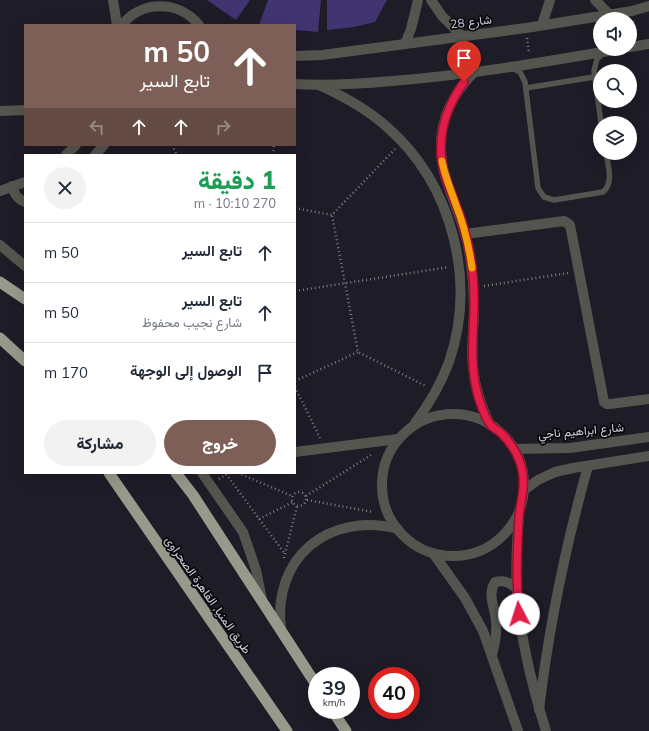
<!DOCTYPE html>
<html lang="ar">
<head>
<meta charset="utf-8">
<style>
  :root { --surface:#fff; --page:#f2f2f3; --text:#1f2937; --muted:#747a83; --line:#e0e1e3; --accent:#7e5f57 }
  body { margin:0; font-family:Mulish,Vazirmatn,sans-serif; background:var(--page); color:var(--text); direction:rtl; height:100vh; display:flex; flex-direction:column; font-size:15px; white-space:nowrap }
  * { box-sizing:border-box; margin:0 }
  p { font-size:13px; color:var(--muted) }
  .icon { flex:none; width:22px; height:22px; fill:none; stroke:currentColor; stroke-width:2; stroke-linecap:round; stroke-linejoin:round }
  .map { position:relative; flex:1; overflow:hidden; direction:ltr }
  .side { position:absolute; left:24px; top:154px; width:272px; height:320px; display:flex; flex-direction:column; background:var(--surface); border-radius:0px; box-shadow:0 4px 16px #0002; direction:rtl }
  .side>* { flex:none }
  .banner { position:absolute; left:24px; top:24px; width:272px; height:122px; border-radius:0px; box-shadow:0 4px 16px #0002; direction:rtl; background:#7e5f57; color:#fff; overflow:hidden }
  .buttons { position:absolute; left:593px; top:12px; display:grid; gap:8px }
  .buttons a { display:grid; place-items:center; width:44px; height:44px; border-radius:50%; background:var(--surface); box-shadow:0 4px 16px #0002; font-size:20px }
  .speed { position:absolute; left:308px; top:667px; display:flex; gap:8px; font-size:20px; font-weight:700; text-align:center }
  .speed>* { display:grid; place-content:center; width:52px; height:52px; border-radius:50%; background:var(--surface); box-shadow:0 4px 16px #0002; line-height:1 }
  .speed small { font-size:10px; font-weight:400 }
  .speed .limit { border:6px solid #d22; background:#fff; color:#111 }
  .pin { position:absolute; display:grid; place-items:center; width:34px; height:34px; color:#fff; margin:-41px -17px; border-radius:50% 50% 50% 0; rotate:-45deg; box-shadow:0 0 4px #0007 }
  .pin .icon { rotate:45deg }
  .me { position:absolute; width:44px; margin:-22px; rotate:355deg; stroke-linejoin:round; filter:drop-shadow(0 0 3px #0008) }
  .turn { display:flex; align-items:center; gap:14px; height:84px; padding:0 20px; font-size:18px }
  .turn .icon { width:52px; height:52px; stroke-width:2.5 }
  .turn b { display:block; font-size:28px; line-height:34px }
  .lanes { display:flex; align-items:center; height:38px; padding:0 20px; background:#0003; justify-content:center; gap:20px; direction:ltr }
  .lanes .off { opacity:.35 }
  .round { display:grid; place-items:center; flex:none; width:42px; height:42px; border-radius:21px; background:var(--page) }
  .headline { display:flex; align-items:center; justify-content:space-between; height:68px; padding:0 20px }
  h1 { font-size:24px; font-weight:800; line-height:30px; color:#1e9e55 }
  .cta { display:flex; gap:8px; margin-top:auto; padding:8px 20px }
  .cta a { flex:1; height:46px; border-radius:24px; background:var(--accent); color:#fff; font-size:16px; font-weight:800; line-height:46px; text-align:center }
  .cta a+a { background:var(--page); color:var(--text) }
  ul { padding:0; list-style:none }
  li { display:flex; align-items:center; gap:12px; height:60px; padding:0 20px; border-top:1px solid var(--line) }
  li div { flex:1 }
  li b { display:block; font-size:15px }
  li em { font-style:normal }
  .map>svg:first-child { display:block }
  .building { fill:#413471 }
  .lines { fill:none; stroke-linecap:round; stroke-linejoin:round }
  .path { stroke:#7e7d87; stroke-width:2.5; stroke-dasharray:1 3; stroke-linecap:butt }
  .service { stroke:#55554f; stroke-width:5.5 }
  .minor { stroke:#55554f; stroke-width:10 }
  .tertiary { stroke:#55554f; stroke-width:10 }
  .trunk { stroke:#98998a; stroke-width:11 }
  .route-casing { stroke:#92132f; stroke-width:10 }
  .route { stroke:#e11d48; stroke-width:7 }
  .slow { stroke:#f59e0b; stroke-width:7 }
  .labels { text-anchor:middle; stroke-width:3.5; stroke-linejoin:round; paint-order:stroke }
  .street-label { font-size:12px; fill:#d1d1d9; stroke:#07070c }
</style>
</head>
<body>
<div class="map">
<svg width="649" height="731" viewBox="0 0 649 731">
  <rect width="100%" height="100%" fill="#1d1c27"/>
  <g class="building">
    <path d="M207,0h43l-14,20z"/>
    <path d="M268,0h53l-3,32 -23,-2v-5h-36z"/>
    <path d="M327,0h60l-12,22 -21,5 -27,3z"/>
  </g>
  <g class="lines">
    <g class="path">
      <path d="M633,21l3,15"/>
      <path d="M527,38l2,15"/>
      <path d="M172,145l5,10"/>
      <path d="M395,149l-63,66 26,137 68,34"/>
      <path d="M273,155l1,-10"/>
      <path d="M295,208l37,7"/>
      <path d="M484,286l84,-13"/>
      <path d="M295,291l154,-24"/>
      <path d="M295,381l63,-29"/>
      <path d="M295,387l25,51"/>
      <path d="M238,473l54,23"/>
      <path d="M226,474l59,80"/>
      <path d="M219,479l9,-6"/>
      <circle cx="299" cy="499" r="7"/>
      <path d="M306,496l65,-41"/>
      <path d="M307,500l66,12"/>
      <path d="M259,519l34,-17"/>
      <path d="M284,558l13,-52"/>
    </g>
    <g class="service">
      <path d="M512,68l8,4 5,10 13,106 6,9 10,3 49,-8c11,-9 5,-26 3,-39"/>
      <path d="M526,88l68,-11"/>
      <path d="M601,123l-7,-52 3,-12 6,-6"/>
    </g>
    <g class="minor">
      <path d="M431,0l11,16 20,20"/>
      <path d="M595,0l15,15"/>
      <path d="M542,25l8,-25"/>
      <path d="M405,44l6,-15 7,-29"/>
      <path d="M0,111l25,-1"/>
      <path d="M465,234l99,-13 6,4 34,177 3,2h3l39,-5"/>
    </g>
    <g class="tertiary">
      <path d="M113,0l4,25"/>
      <path d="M122,25c19,-25 57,-25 77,0"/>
      <path d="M630,47l19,-3"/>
      <path d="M295,56l27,-1 204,-27 106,-17 17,-5"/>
      <path d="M474,72c-20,21 -34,47 -33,76 0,33 19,61 26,93 6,25 7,49 7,75 -1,17 -3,34 -1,51 2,21 8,39 17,58"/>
      <path d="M295,84c32,2 64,0 97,-3 76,-6 153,-19 228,-32"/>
      <path d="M321,86c24,11 46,23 66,41 65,57 90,153 62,235 -8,22 -20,42 -34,61"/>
      <path d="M66,155l10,-10"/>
      <path d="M95,155l9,-10"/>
      <path d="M12,186c2,8 5,13 13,16"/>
      <path d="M0,191l25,-9"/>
      <path d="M0,245l25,21"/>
      <circle cx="453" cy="485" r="71"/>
      <path d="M514,449l56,-1 79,-11"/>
      <path d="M295,452l103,-13"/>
      <path d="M202,473l41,59 13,38 6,30"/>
      <path d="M524,490l14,-10 17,-8 18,-4 76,-12"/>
      <path d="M519,514c-2,26 -4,51 -2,77 3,47 15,95 29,140"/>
      <path d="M433,553l32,45 18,33 35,100"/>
      <path d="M281,630c-9,-72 47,-119 117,-101"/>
      <path d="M492,655c3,-11 5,-22 4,-34 -1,-14 -9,-26 -1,-39 10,-2 14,0 22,7"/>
      <path d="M539,710c10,-85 26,-162 49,-244"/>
    </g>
    <g class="trunk">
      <path d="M0,282l25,17"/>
      <path d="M0,338l25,23"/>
      <path d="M109,473l178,258"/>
      <path d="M176,473l17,22 124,191"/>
      <path d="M332,710l14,21"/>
    </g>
  </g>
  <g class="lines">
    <defs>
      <path id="route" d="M464,82c-14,20 -23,40 -23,65 -1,21 8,39 15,58 5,11 8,23 11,35 5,19 7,39 7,60 0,32 -5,64 4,96 3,9 6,20 12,28 2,4 8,6 11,9 12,12 20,26 22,42 2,15 -3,28 -4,42 -2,33 -3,64 0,97"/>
    </defs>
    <use href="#route" class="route-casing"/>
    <use href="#route" class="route"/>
    <path class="slow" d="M442,161c3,16 9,29 14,44 8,20 13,42 16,63"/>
  </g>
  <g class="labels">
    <g class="street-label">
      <text transform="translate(471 22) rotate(-7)" y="4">شارع 28</text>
      <text transform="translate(581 431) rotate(-5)" y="4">شارع ابراهيم ناجي</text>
      <text transform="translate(208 595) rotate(55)" y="4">طريق المنيا, القاهرة الصحراوى</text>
    </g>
  </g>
</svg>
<div class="buttons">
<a><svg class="icon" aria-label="sound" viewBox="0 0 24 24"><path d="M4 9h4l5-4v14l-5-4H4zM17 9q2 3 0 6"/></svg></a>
<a><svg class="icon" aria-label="search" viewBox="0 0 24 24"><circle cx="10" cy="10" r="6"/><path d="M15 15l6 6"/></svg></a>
<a><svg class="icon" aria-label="layers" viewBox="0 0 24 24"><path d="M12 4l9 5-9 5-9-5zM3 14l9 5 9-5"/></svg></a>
</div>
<div class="speed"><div>39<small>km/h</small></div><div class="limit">40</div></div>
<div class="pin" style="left:464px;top:82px;background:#d93025"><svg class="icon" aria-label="arrive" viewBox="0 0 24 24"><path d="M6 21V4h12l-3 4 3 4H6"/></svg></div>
<svg class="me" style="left:519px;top:614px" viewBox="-20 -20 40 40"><circle r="19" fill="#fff"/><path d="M0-13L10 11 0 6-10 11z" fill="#e11d48"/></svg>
<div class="banner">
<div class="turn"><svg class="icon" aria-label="ahead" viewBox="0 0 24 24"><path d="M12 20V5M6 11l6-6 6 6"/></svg><div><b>50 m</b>تابع السير</div></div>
<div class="lanes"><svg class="icon off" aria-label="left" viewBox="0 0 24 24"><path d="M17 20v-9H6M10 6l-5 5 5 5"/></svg><svg class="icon" aria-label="ahead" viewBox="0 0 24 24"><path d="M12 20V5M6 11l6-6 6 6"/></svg><svg class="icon" aria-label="ahead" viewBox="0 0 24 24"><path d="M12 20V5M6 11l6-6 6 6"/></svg><svg class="icon off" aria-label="right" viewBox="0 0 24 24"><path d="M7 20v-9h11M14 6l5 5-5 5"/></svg></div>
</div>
<section class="side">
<div class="headline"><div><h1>1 دقيقة</h1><p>270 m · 10:10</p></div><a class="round"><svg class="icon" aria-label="close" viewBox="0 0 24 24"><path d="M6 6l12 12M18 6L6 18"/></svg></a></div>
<ul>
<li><svg class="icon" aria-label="ahead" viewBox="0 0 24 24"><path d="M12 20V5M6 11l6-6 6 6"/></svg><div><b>تابع السير</b></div><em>50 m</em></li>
<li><svg class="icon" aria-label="ahead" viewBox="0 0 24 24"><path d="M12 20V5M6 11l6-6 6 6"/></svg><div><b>تابع السير</b><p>شارع نجيب محفوظ</p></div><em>50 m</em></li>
<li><svg class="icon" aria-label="arrive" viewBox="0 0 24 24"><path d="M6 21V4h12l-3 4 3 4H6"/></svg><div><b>الوصول إلى الوجهة</b></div><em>170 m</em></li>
</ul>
<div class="cta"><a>خروج</a><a>مشاركة</a></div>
</section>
</div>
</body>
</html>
